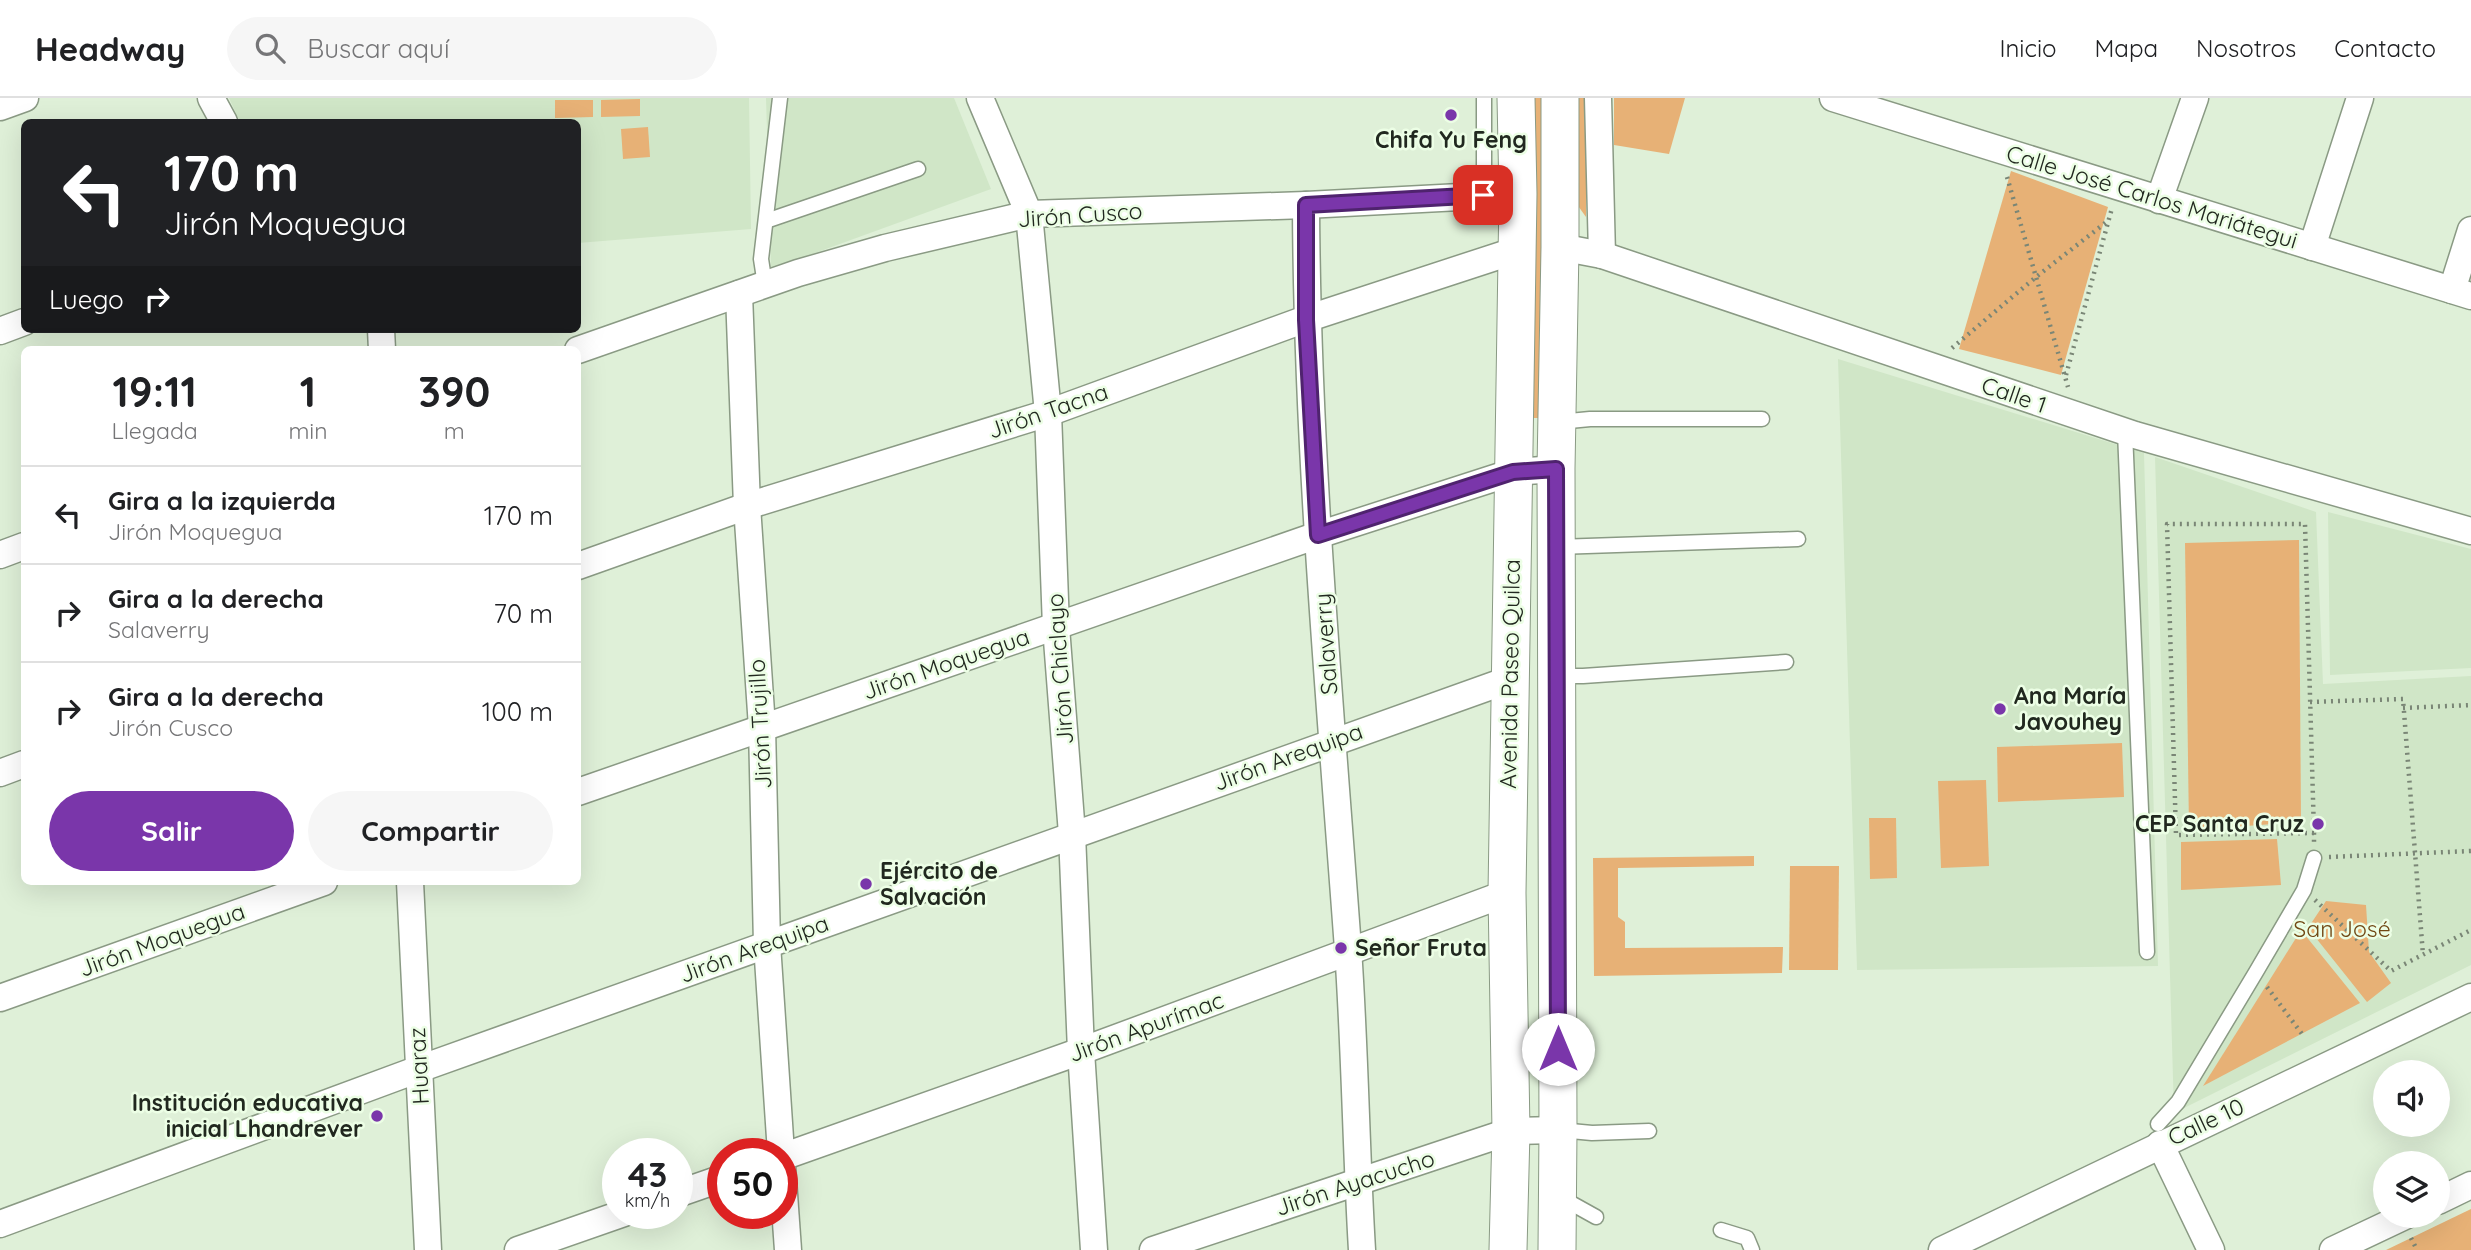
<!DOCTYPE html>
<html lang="es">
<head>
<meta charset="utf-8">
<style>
  :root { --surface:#fff; --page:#f6f6f6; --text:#202124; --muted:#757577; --line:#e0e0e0; --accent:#7a36aa }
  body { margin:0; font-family:Quicksand,sans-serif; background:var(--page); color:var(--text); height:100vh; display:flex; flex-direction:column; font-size:26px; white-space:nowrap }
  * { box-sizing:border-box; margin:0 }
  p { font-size:23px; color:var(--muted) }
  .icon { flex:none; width:38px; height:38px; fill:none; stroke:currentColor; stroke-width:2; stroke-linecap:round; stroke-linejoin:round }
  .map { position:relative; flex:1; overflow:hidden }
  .drawer { position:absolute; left:21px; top:248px; width:560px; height:539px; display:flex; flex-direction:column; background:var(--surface); border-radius:10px; box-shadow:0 7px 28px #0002 }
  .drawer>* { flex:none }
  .guide { position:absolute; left:21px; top:21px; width:560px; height:214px; border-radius:10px; box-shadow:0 7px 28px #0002; background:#202124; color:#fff; overflow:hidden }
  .controls { position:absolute; left:2373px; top:962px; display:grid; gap:14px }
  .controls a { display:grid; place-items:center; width:77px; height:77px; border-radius:50%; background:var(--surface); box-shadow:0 7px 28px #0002; font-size:35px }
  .speed { position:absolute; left:602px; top:1040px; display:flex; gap:14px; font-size:35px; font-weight:700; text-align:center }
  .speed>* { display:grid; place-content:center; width:91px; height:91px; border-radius:50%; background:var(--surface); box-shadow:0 7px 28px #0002; line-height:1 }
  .speed small { font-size:18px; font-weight:400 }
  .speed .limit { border:10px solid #d22; background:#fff; color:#111 }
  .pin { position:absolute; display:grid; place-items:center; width:60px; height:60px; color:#fff; margin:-30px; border-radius:14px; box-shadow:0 4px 10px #0006 }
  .me { position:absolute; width:77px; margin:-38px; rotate:0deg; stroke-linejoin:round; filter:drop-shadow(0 0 5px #0008) }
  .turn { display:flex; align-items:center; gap:24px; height:147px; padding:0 28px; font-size:32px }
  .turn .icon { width:91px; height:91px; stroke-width:2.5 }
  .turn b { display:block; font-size:49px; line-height:60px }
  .then { display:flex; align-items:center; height:66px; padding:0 28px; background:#0003; gap:14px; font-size:26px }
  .eta { display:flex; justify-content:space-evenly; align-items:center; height:119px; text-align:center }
  .eta b { font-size:42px; font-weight:700; line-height:49px }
  .cta { display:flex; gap:14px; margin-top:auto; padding:14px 28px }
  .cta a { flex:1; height:80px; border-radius:42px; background:var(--accent); color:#fff; font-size:28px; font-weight:700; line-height:80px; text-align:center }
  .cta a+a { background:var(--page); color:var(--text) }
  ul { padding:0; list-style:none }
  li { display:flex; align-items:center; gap:21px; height:98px; padding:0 28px; border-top:2px solid var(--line) }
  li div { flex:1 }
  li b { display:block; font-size:26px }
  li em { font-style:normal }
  header { display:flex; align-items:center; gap:42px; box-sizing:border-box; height:98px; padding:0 35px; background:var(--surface); border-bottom:2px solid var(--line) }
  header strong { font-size:33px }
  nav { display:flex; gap:38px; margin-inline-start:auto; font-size:24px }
  .search { width:490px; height:63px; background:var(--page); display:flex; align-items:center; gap:18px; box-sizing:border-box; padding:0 24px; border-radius:38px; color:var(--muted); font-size:26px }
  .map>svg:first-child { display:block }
  .built { fill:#d0e6c7 }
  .green { fill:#e7b176 }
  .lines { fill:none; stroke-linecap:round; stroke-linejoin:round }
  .service-casing { stroke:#8a9a84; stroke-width:17 }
  .minor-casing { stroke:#8a9a84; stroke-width:29 }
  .secondary-casing { stroke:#8a9a84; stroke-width:39 }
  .path { stroke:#7a8676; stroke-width:4.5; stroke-dasharray:2 5; stroke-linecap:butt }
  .service { stroke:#fff; stroke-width:14 }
  .minor { stroke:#fff; stroke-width:26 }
  .secondary { stroke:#fff; stroke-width:37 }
  .route-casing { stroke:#4f236e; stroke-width:18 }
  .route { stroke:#7a36aa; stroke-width:12 }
  .poi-dot { fill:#7a36aa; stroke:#ecfee5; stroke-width:2.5 }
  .labels { text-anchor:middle; stroke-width:5; stroke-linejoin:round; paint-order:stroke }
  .poi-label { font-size:23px; font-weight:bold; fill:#21281f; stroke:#ecfee5; text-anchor:start }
  .street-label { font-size:23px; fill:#21281f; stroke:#ecfee5 }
  .park-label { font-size:23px; fill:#714814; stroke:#ecfee5 }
</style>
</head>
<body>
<header>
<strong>Headway</strong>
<div class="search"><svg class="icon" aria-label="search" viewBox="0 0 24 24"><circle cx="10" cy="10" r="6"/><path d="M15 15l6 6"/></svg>Buscar aquí</div>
<nav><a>Inicio</a><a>Mapa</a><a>Nosotros</a><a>Contacto</a></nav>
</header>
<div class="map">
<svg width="2471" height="1152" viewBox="0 0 2471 1152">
  <rect width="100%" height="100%" fill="#dff0d8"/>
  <g class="built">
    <path d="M229,0h520l2,131 -173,14v-121h-338z"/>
    <path d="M766,0h188l37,91 -220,80z"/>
    <path d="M1838,261l306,94 14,513 -301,4z"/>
    <path d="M2155,359l161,55 7,172 148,-8v289l-297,148z"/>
    <path d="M2328,414l143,37v119l-141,7z"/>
  </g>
  <g class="green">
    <path d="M1525,0h19l1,320h-20z"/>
    <path d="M1568,0h19l-1,119 -15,-21z"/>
    <path d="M1614,0h71l-16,56 -55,-9z"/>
    <path d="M640,1v17l-39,1v-17z"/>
    <path d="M593,2v17l-38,1v-18z"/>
    <path d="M648,29l2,30 -27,2 -2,-30z"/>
    <path d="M2011,73l97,36 -47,168 -102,-26z"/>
    <path d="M2299,442l2,282 -112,8 -4,-287z"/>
    <path d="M2122,645l2,54 -126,5 -1,-55z"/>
    <path d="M1986,682l3,86 -48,2 -3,-87z"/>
    <path d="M1869,720h27l1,60 -27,1z"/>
    <path d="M2277,741l4,46 -100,5v-48z"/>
    <path d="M1754,758v10l-136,2v49l7,5v26l158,-1 -1,26 -188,3 -1,-118z"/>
    <path d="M1790,768h49l-1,104h-49z"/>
    <path d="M2326,803l40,4 3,47 22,31 -24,19 -59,-74z"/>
    <path d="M2301,832l59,73 -157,83z"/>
    <path d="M2471,1111v41h-85z"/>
  </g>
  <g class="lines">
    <defs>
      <g id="service">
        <path d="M1484,97v-97"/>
        <path d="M766,123l152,-52"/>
        <path d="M765,187l-4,-26 19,-161"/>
        <path d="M1559,324l31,-3h172"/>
        <path d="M2125,334l22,520"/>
        <path d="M1557,449l241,-8"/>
        <path d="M1558,578h25l203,-14"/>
        <path d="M2158,1026l20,-22 78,-130 48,-82 10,-32"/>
        <path d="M1560,1032l32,3 57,-2"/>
        <path d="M1560,1099l36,20"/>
        <path d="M1721,1132l26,8 5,12"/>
      </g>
      <g id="minor">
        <path d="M211,0l13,24"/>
        <path d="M980,0l49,116 19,199 8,214 16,207 9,217 13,199"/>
        <path d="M1598,0l4,157"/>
        <path d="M1833,0l638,198"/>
        <path d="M0,9l25,-9"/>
        <path d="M2159,102l36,-102"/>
        <path d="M1306,107c1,248 24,496 42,744 7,100 8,201 14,301"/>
        <path d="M1560,149l42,8 533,180 336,96"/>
        <path d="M2312,149l48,-149"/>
        <path d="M2452,192l19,-60"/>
        <path d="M739,196l8,212 15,221 5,217 14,209"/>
        <path d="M381,231l1,21"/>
        <path d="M0,233l24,-9"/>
        <path d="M578,252l220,-77 87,-25 144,-34 277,-9 212,-11"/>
        <path d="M0,457l24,-9"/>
        <path d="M578,468l169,-60 301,-93 258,-94 211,-69"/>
        <path d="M0,675l24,-9"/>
        <path d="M578,694l740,-257 195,-63 43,-3"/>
        <path d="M410,784l18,368"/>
        <path d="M0,900l324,-116"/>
        <path d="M2160,1046l51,106"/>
        <path d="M782,1059l299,-106 426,-158"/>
        <path d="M782,1068l6,84"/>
        <path d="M677,1096l46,-16"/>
        <path d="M2438,1103l33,-16"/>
        <path d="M0,1126l419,-155 1092,-390"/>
        <path d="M518,1152l106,-37"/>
        <path d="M1153,1152l358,-119 47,-1"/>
        <path d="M1942,1152l529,-253"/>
        <path d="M2333,1152l72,-34"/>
      </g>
      <g id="secondary">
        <path d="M1508,1152l3,-119 -4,-238 11,-699 -2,-96"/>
        <path d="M1557,1152l1,-120 -2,-661 4,-222v-149"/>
      </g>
    </defs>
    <use href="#service" class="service-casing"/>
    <use href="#minor" class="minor-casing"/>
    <use href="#secondary" class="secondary-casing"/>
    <g class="path">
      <path d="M2007,79l61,210"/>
      <path d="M1952,250l84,-71 73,-57"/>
      <path d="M2066,277l46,-167"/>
      <path d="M2310,604l93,-3 20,256"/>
      <path d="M2403,610l68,-3"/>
      <path d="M2314,735l-138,2 -9,-311h138l9,309v9"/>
      <path d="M2329,759l142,-6"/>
      <path d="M2315,802l76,71 80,-41"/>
      <path d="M2267,889l35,47"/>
      <path d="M2411,1140l6,12"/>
    </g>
    <use href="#service" class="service"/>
    <use href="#minor" class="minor"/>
    <use href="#secondary" class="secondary"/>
  </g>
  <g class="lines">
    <defs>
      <path id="route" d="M1483,97l-177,10v115l12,215 195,-63 43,-3 2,580"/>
    </defs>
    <use href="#route" class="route-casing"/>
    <use href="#route" class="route"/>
  </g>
  <g class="poi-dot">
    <circle cx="1451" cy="17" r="7"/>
    <circle cx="2000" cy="611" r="7"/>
    <circle cx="2318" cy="726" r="7"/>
    <circle cx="866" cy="786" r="7"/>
    <circle cx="1341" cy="850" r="7"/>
    <circle cx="377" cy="1018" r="7"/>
  </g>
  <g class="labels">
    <g class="poi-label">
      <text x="1451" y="50" text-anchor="middle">Chifa Yu Feng</text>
      <text x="2014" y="606">Ana María<tspan x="2014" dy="26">Javouhey</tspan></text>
      <text x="2304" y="734" text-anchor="end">CEP Santa Cruz</text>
      <text x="880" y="781">Ejército de<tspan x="880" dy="26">Salvación</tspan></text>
      <text x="1355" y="858">Señor Fruta</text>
      <text x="363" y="1013" text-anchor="end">Institución educativa<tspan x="363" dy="26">inicial Lhandrever</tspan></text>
    </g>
    <g class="street-label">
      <text transform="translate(2152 99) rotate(17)" y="8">Calle José Carlos Mariátegui</text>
      <text transform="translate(1080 117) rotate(-4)" y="8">Jirón Cusco</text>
      <text transform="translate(2014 297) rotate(19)" y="8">Calle 1</text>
      <text transform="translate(1048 313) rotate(-19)" y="8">Jirón Tacna</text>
      <text transform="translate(1326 546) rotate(-94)" y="8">Salaverry</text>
      <text transform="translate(946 566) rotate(-19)" y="8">Jirón Moquegua</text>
      <text transform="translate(1060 571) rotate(-94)" y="8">Jirón Chiclayo</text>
      <text transform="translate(1510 576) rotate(-89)" y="8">Avenida Paseo Quilca</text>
      <text transform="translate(760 626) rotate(-93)" y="8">Jirón Trujillo</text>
      <text transform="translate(1288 659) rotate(-20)" y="8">Jirón Arequipa</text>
      <text transform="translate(162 842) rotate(-20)" y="8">Jirón Moquegua</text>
      <text transform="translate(754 851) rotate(-20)" y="8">Jirón Arequipa</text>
      <text transform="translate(1146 929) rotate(-20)" y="8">Jirón Apurímac</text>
      <text transform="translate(419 968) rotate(-93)" y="8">Huaraz</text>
      <text transform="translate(2206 1024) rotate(-25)" y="8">Calle 10</text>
      <text transform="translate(1355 1085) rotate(-18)" y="8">Jirón Ayacucho</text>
    </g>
    <g class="park-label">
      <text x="2342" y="839">San José</text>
    </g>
  </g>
</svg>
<div class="controls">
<a><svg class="icon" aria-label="sound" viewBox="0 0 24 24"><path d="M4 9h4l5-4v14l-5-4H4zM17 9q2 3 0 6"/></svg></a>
<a><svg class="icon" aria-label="layers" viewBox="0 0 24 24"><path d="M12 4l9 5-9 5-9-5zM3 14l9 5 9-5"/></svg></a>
</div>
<div class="speed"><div>43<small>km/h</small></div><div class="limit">50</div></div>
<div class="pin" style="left:1483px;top:97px;background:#d93025"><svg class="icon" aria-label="arrive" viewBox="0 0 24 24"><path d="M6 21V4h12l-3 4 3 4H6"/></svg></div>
<svg class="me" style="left:1558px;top:951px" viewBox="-20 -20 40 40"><circle r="19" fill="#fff"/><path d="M0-13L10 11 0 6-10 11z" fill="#7a36aa"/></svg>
<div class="guide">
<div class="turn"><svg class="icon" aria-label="left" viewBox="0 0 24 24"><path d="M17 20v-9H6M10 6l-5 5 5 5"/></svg><div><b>170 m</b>Jirón Moquegua</div></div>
<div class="then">Luego<svg class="icon" aria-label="right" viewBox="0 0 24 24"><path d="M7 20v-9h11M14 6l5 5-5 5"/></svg></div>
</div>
<section class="drawer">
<div class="eta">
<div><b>19:11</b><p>Llegada</p></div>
<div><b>1</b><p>min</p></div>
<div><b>390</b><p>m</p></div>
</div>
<ul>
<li><svg class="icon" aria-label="left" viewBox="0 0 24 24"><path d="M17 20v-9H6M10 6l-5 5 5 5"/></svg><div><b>Gira a la izquierda</b><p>Jirón Moquegua</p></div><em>170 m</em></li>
<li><svg class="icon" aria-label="right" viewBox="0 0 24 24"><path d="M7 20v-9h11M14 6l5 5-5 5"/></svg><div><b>Gira a la derecha</b><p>Salaverry</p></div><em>70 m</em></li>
<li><svg class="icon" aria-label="right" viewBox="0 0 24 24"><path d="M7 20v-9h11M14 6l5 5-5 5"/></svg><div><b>Gira a la derecha</b><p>Jirón Cusco</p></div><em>100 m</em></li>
</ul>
<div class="cta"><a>Salir</a><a>Compartir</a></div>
</section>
</div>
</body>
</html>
